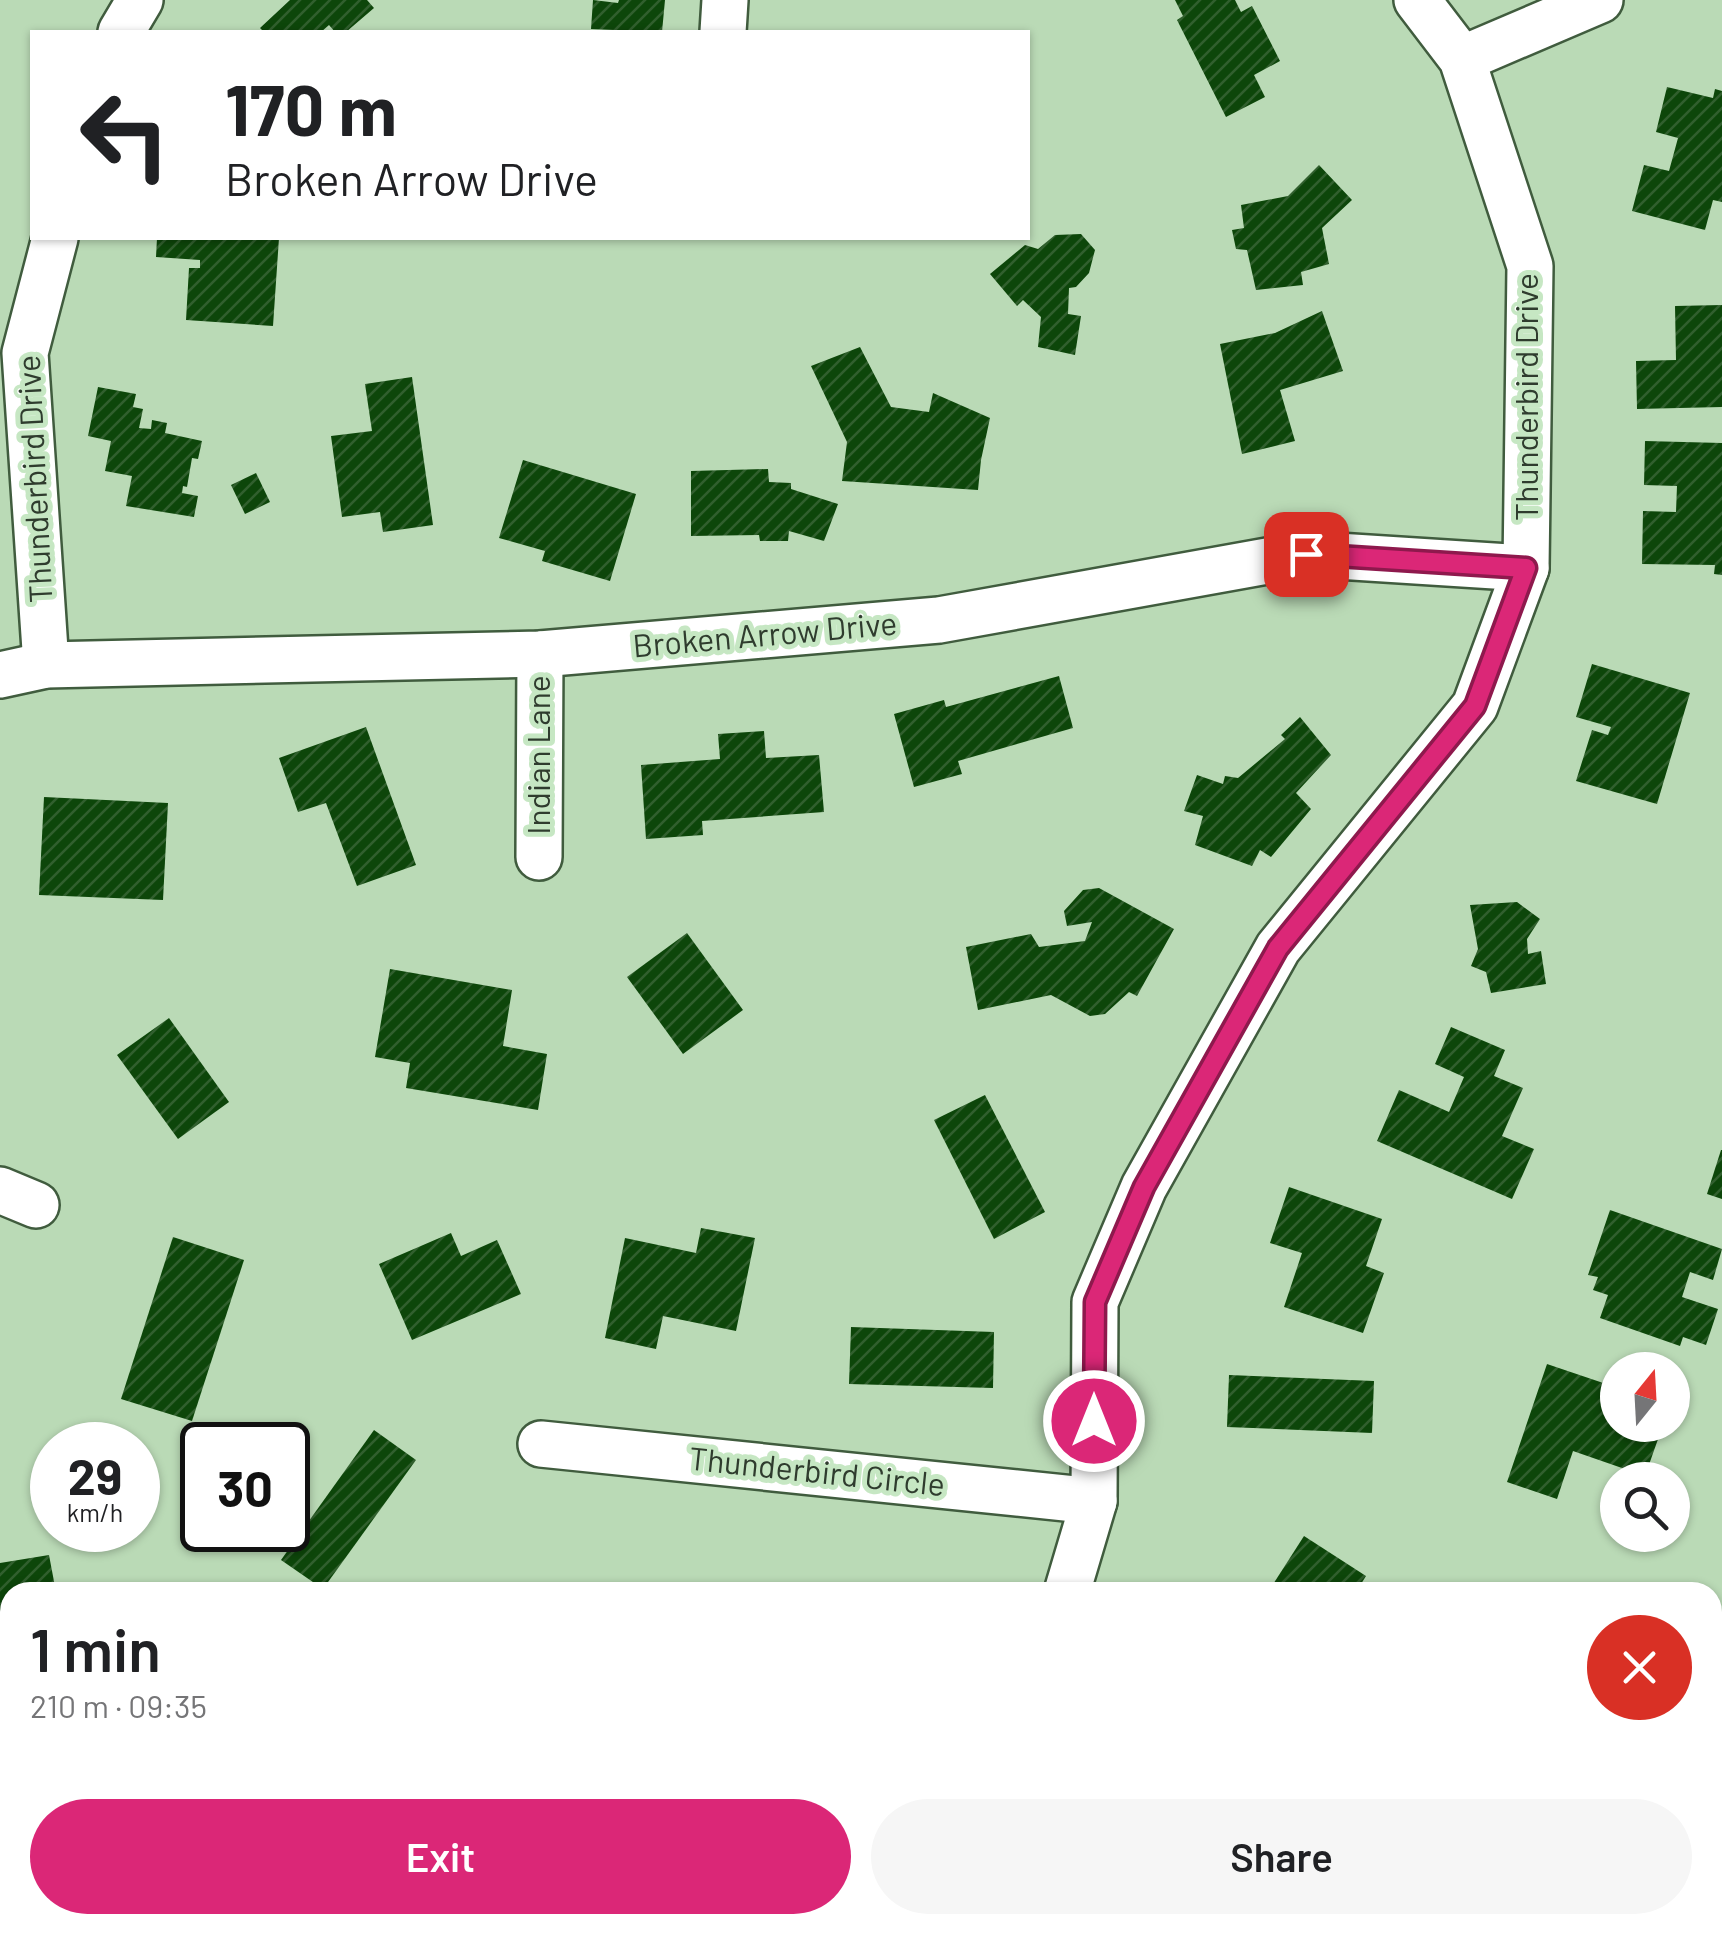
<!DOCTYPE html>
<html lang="en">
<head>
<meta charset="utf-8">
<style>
  :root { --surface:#fff; --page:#f6f6f6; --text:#202124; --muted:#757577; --accent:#db2777 }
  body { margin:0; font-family:Barlow,sans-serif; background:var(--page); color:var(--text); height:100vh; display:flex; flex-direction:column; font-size:38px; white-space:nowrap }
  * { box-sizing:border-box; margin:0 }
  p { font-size:32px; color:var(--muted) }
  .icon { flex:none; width:55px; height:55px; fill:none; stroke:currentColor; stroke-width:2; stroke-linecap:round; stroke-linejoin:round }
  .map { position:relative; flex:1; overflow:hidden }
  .panel { position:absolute; left:0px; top:1582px; width:1722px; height:352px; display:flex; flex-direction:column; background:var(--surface); border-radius:30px 30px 0 0; box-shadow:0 2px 8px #0004 }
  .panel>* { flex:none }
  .hud { position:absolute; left:30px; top:30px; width:1000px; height:210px; border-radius:0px; box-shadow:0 2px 8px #0004; background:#fff; color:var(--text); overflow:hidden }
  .needle { width:65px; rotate:18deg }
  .buttons { position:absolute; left:1600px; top:1352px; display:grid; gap:20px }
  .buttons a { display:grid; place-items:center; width:90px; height:90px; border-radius:50%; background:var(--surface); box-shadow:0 2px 8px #0004; font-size:50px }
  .speed { position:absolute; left:30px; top:1422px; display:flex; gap:20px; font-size:50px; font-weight:700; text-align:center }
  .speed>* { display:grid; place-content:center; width:130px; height:130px; border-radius:50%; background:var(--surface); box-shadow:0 2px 8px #0004; line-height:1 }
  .speed small { font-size:25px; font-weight:400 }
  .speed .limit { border:5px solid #111; border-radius:15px; background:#fff; color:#111 }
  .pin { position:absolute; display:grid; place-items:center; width:85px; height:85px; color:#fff; margin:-42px; border-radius:20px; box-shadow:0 5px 15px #0006 }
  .me { position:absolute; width:110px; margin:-55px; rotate:0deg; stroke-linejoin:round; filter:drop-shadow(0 0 8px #0008) }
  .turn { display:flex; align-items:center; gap:35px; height:210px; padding:0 30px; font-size:45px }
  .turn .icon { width:130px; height:130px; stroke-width:2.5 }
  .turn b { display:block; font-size:70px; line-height:85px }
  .round { display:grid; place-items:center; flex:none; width:105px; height:105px; border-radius:52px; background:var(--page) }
  .summary { display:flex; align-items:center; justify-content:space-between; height:170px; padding:0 30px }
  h1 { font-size:60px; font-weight:600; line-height:75px }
  .primary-button { display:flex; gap:20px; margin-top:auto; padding:20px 30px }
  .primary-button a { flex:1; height:115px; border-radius:60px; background:var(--accent); color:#fff; font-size:40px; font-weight:600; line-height:115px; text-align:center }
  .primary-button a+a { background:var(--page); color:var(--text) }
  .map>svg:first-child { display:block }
  .building { fill:url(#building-hatch) }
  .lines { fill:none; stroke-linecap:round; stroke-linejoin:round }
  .street-casing { stroke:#405c3e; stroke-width:50 }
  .street { stroke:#fff; stroke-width:45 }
  .route-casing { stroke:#8e194d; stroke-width:25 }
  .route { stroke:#db2777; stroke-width:18 }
  .labels { text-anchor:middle; stroke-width:10; stroke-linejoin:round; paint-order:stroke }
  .street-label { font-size:32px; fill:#2f3c2e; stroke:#c6e7c3 }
</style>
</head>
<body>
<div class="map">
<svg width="1722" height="1933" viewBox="0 0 1722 1933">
  <defs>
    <pattern id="building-hatch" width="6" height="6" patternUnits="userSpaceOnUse" patternTransform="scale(2.5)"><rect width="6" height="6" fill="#0d460a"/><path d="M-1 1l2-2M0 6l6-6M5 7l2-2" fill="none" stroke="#315f2e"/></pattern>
  </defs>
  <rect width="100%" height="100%" fill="#badab6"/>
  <g class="building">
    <path d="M290,0h77l7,8 -28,24h-11l-6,-7 -8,7h-57l-4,-4z"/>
    <path d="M593,0l25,3 1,-3h46l-3,32 -71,-3z"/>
    <path d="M1175,0h60l6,12 11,-6 28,55 -26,14 11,22 -39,20 -49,-97 6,-4z"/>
    <path d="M1667,87l46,11 2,-9 7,2v111l-9,-2 -8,30 -73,-19 12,-46 25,6 9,-33 -22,-6z"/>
    <path d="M1319,165l33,35 -30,28 7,36 -28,8 2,13 -47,5 -9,-40 -11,-1 -4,-19 12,-2 -3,-23 47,-9z"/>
    <path d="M1081,234l14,16 -6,23 -13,14 -7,1 -1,26 13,2 -6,39 -37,-8 3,-30 -18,-17 -6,6 -27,-32 35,-29 13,4 17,-14z"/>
    <path d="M157,238h122l-6,88 -87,-6 3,-52h11v-8l-44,-3z"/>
    <path d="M1722,305v102l-85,2 -1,-48 40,-1 -1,-54z"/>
    <path d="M1322,311l21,60 -63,19 15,51 -53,13 -22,-110 55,-11z"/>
    <path d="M860,347l31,60 38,5 4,-19 57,25 -9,42 -3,30 -136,-9 5,-39 -36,-76z"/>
    <path d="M412,377l21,148 -50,7 -3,-20 -38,5 -11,-81 41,-5 -7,-47z"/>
    <path d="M98,387l38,7 -3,13 10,2 -4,19 12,1 1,-9 15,3 -2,10 37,8 -4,18 -6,-1 -5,29 -4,-1 -1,7 16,3 -4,21 -68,-11 6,-30 -27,-5 6,-30 -23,-5z"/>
    <path d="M1645,441l77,2v132l-8,-1 1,-9 -73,-1 1,-53 33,1 1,-26 -33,-1z"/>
    <path d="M523,460l113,34 -26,87 -68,-20 3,-10 -46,-13z"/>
    <path d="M768,469l1,13 22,1v6l47,15 -14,37 -35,-10 -1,10h-28l-1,-6 -68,1v-65z"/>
    <path d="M256,473l14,29 -25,12 -14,-29z"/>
    <path d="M1592,664l98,29 -33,111 -81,-23 16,-51 16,5 3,-8 -35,-10z"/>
    <path d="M1059,676l14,52 -115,33 4,13 -48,13 -20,-73 50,-14 2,7z"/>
    <path d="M1300,717l31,38 -35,38 15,16 -40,48 -11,-7 -8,16 -57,-21 8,-29 -19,-5 13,-36 26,9 2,-8 13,2 47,-39 -4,-4z"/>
    <path d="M366,727l50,138 -59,21 -31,-83 -28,9 -19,-54z"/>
    <path d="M764,731l2,27 53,-3 5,57 -122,9 1,14 -57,4 -5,-74 79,-6 -2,-25z"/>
    <path d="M44,797l124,6 -5,97 -124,-5z"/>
    <path d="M1099,888l75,41 -37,67 -8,-4 -24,22 -15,2 -39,-21 -73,15 -12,-63 65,-13 8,13 46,-6 7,-19 -25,4 -3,-15 19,-21z"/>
    <path d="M1517,902l23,17 -13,20 1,15 13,-3 5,33 -55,9 -5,-21 -15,-6 7,-17 -8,-44z"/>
    <path d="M687,933l56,77 -60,44 -56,-77z"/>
    <path d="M390,969l122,21 -9,56 44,8 -9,56 -132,-22 4,-25 -35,-6z"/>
    <path d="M169,1018l60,84 -51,37 -61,-84z"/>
    <path d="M1451,1027l54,23 -11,26 29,12 -21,48 32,13 -22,50 -135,-58 22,-51 50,22 15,-35 -29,-13z"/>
    <path d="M985,1095l60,117 -51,27 -60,-119z"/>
    <path d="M1721,1150h1v49l-15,-5z"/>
    <path d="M1289,1187l93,32 -16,47 18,7 -21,60 -79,-26 18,-54 -32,-10z"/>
    <path d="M1610,1210l112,39 -9,31 -23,-8 -8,25 36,12 -12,36 -23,-8 -3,9 -80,-28 8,-23 -15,-5 5,-13 -10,-2z"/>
    <path d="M701,1228l54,10 -19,93 -73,-15 -7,33 -51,-11 20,-100 71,15z"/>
    <path d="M451,1233l10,23 36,-16 24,54 -109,46 -33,-76z"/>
    <path d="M173,1237l71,23 -52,161 -71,-22z"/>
    <path d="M851,1327l143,5 -1,56 -144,-4z"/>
    <path d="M1547,1364l71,24v37h45l-18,51 -72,-25 -16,48 -50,-17z"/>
    <path d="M1229,1375l145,6 -2,52 -145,-6z"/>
    <path d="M374,1430l42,30 -93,129 -42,-29z"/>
    <path d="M1304,1536l62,40 -10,16h-88z"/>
    <path d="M49,1555l7,37h-46v86l-10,1v-116z"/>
    <path d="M148,1925h101l-3,8h-86l-13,-5z"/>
    <path d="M786,1925h88l-3,8h-61z"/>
    <path d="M1049,1925h63l1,8h-63z"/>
  </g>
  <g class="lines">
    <defs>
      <g id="street">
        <path d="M121,32l19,-32"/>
        <path d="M723,32l2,-32"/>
        <path d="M1462,59l138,-59"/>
        <path d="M46,665l-21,-312 30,-115"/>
        <path d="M0,675l46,-10 494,-11 399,-34 367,-66 220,14"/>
        <path d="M539,857l1,-203"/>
        <path d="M0,1190l36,15"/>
        <path d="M541,1444l553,57"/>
        <path d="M1067,1592l27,-91 1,-199 49,-115 134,-239 197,-242 51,-138 4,-302 -68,-207 -45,-59"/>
        <path d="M968,1933l2,-8"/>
      </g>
    </defs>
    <use href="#street" class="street-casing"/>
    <use href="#street" class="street"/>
  </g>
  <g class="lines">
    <defs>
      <path id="route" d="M1094,1421l1,-119 49,-115 134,-239 197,-242 51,-138 -220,-14"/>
    </defs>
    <use href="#route" class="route-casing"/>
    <use href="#route" class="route"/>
  </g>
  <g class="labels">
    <g class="street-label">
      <text transform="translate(1527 397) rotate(-90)" y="11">Thunderbird Drive</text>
      <text transform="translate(35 479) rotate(-93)" y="11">Thunderbird Drive</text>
      <text transform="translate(765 635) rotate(-5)" y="11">Broken Arrow Drive</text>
      <text transform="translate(539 755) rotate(-90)" y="11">Indian Lane</text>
      <text transform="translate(817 1472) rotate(6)" y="11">Thunderbird Circle</text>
    </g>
  </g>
</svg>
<div class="buttons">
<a><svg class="needle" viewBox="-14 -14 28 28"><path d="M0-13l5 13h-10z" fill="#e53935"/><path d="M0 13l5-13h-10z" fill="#757577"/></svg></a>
<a><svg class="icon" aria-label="search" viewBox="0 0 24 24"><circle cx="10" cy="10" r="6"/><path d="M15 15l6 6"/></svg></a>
</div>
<div class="speed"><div>29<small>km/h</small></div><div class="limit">30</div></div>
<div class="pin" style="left:1306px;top:554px;background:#d93025"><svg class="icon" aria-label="arrive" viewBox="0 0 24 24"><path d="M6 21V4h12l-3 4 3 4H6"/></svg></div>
<svg class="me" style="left:1094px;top:1421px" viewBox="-20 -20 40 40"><circle r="17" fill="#db2777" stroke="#fff" stroke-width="3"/><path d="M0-11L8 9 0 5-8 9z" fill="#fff"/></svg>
<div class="hud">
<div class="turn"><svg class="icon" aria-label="left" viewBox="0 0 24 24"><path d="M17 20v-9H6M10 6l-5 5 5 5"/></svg><div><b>170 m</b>Broken Arrow Drive</div></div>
</div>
<section class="panel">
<div class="summary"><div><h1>1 min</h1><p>210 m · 09:35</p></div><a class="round" style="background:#d93025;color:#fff"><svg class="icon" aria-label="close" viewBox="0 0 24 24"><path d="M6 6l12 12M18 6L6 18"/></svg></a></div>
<div class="primary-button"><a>Exit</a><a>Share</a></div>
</section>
</div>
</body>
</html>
